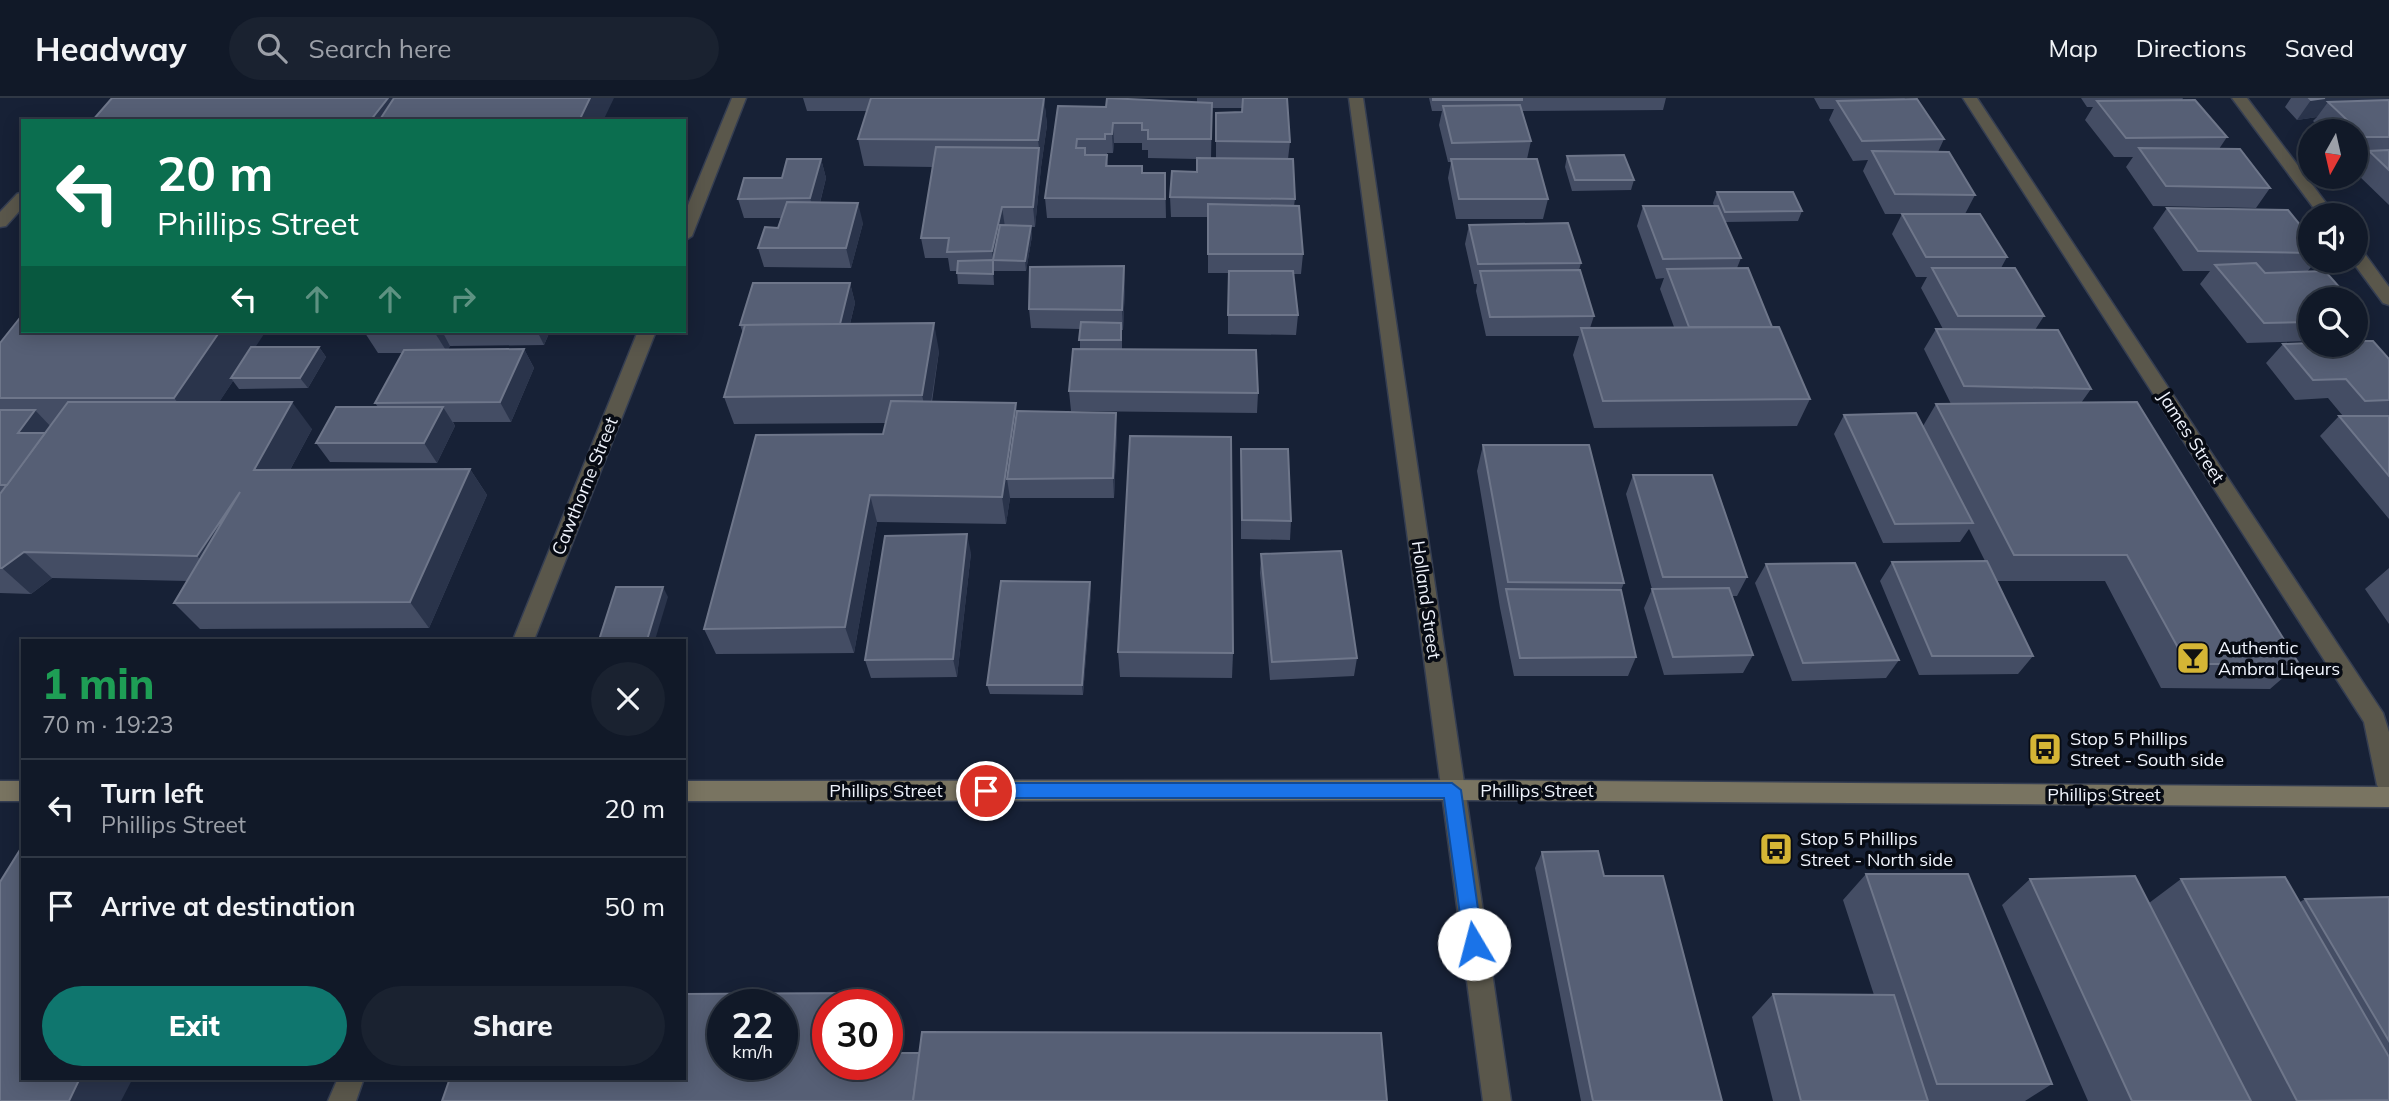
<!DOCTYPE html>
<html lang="en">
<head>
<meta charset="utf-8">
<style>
  :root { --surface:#111928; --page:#1a2230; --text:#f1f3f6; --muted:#9ca0a8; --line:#303845; --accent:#0f766e }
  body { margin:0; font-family:Mulish,sans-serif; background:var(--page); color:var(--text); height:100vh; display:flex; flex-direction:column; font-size:26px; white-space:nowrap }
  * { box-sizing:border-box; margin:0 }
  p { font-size:23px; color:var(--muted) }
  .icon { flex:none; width:38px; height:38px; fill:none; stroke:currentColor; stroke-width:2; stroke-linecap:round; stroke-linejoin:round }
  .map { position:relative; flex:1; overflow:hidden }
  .side { position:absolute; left:21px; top:541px; width:665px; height:441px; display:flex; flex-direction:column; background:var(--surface); border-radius:0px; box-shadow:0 4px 18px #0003,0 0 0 2px var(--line) }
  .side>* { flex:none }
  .top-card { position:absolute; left:21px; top:21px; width:665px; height:214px; border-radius:0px; box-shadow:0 4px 18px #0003,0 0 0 2px var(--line); background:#0b6e4f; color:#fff; overflow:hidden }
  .needle { width:46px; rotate:188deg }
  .controls { position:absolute; left:2298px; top:21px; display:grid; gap:14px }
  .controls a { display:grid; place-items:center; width:70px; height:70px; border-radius:50%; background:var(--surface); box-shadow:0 4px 18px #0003,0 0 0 2px var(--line); font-size:35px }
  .speed { position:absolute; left:707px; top:891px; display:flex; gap:14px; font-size:35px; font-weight:700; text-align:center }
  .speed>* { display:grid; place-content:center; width:91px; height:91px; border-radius:50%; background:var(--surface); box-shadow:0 4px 18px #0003,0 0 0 2px var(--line); line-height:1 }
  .speed small { font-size:18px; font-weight:400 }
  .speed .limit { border:10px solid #d22; background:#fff; color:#111 }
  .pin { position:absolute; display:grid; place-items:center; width:60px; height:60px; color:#fff; margin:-30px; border:4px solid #fff; border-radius:50%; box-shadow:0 2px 7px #0007 }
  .me { position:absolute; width:77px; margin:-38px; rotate:352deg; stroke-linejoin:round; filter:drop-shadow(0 0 5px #0008) }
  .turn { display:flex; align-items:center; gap:24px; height:147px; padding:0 21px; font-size:32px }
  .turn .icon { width:91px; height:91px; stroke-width:2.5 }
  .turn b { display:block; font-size:49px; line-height:60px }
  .lanes { display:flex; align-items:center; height:66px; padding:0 21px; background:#0003; justify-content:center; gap:35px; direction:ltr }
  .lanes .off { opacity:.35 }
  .round { display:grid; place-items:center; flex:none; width:74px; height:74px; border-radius:37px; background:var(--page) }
  .overview { display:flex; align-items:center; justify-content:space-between; height:119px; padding:0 21px }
  h1 { font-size:42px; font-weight:800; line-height:52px; color:#1e9e55 }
  .primary-button { display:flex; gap:14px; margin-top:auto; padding:14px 21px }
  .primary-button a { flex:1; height:80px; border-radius:42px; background:var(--accent); color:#fff; font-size:28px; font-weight:800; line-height:80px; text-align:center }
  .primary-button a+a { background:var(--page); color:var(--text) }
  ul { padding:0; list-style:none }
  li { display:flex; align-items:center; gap:21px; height:98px; padding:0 21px; border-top:2px solid var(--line) }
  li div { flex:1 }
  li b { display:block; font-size:26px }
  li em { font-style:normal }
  header { display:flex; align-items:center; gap:42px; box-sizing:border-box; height:98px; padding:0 35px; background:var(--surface); border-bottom:2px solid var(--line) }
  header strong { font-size:33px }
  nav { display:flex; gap:38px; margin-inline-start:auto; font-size:24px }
  .search { width:490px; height:63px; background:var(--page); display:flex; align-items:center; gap:18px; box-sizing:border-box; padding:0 24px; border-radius:38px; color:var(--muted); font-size:26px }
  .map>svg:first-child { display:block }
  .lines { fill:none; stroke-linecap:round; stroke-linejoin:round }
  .street-casing { stroke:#353e52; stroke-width:3 }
  .secondary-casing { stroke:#353e52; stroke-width:3 }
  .street { fill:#5a574b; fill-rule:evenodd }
  .secondary { fill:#797461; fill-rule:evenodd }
  .wall { fill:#444d64; fill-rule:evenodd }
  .shaded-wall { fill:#2a344b }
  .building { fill:#565f75; stroke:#6e768a; stroke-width:2; fill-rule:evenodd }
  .route { fill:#1a73e8; stroke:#114b97; stroke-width:2 }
  .labels { text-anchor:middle; stroke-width:7; stroke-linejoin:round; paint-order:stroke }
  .street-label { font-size:18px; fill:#eff3fc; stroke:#070b14 }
  .poi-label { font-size:18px; fill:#eff3fc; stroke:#070b14; text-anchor:start }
</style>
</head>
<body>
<header>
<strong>Headway</strong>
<div class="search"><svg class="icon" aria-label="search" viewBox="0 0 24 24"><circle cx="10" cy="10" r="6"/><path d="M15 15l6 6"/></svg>Search here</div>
<nav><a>Map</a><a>Directions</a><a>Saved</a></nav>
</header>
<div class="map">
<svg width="2389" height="1003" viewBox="0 0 2389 1003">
  <rect width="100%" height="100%" fill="#172136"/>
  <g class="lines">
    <defs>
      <g id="street">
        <path d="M732,0h14l-54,138 -8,5v-26z"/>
        <path d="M1349,0h14l148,1003h-28z"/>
        <path d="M1963,0h14l406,615 6,19v63l-8,-3 -4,-7 -13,-63z"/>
        <path d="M2232,0h15l88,117h-16z"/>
        <path d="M23,94v15l-17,19 -6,1v-15l17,-18z"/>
        <path d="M2356,151l6,1 27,37v18l-6,-2 -31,-42h4z"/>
        <path d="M638,233h18l-122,309h-21z"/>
        <path d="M338,980h26l-8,23h-28z"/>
      </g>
      <g id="secondary">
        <path d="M1452,682l937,7v20l-937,-7 -768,1v-20z"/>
        <rect x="0" y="683" width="23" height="20"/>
      </g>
    </defs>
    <use href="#street" class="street-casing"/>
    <use href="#secondary" class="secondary-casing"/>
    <use href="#street" class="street"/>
    <use href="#secondary" class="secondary"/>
  </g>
  <g class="wall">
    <path d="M803,0h241l3,27 -6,42 -6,60h-4l1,9 -6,35h-32v14l-36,-1 -1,-13h-7l-2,-13h-23l-4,-20 12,-71 -69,-1 -6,-27 9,-28h-60z"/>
    <path d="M1197,0h90l3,44 -2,17 7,40 -1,7 9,48 -2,20h-8l5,41 -2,20 -68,-1v-61h-20v-56h-37l-1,-20 27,-25v-13l-49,-1v-8h-6v-7h-28l-1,10h-6l1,13 35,7h22l1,45h-119l-2,-20 13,-92 48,1 91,-5zM1212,10h30v4l-26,1v45h-5z"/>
    <path d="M1429,0h237l-3,12 -142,1 10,30 -4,18 21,40 -5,20h-87l-8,-41 3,-16h-3l-9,-37 3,-14h-10z"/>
    <path d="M1814,0h91l-1,2 40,39 -6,13 37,43 -10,19 42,43 -6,11 43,48 -9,14 56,59 -10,14 218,261 -29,25 -109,-1 -56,-107h-108l36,75 -15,18 -99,1 -39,-94 12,-19 93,-1 -16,-32 -9,13 -77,1 -49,-109 10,-19 79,11 13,-22h15l-27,-55 12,-20h7l-22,-41 6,-11h-11l-24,-43 10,-20h11h-28l-22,-43 5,-11 -15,1 -24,-41 5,-11h-14z"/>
    <path d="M2081,0h102l-1,2 45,37 -8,12 51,39 -14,20 -103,-2 -27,-39 7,-10h-19l-29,-37 8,-13h-6z"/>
    <path d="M2291,0h98v107l-33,-32v-5l9,-11h-9v-26h-33l-10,-10 4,-4 -20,3 -12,-13z"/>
    <path d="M1567,58l67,24 -3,10 -59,1 -7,-24z"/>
    <path d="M821,61l5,19 -6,25 43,20 -12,45 -87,-1 -6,-19 20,-20 3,-10h-37l-6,-19z"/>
    <path d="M1717,94l85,19 -4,10 -73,1 16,36 -4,10 35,59 38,72 -13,27 -203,2 -21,-73 6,-19h-93l-10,-45 1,-7h-3l-9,-40 4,-19 112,38 -2,7 15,46 -4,12 84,-1 -14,-38 4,-11 -8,1 -19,-53 6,-20h71l-1,-3z"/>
    <path d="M2167,110l143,29v24h6l-9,11 42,26 -2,1h-37v42l-63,2 -47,-59 10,-13h-27l-30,-43zM2263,174h27l-25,1z"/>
    <path d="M1124,168l1,20 -2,44h-1v19l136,44 -1,20 -186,-2 -2,-20 11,-42v-20l-49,-1 -2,-19z"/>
    <path d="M850,185l5,20 -5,21 89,27 -7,51 85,9 100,21 -3,66h-104l-4,26 -129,-2 -23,131 -138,1 -12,-25 179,-195 3,-11 -152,1 -10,-27 19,-64 -3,-8z"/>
    <path d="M367,233h183l-6,14 -94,1 -2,3h76l10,19 -23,54h-58l2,4 -18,37 -107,-1 -14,-19 62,-36 -3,-4 27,-50h-24l-13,-20z"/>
    <path d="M0,245l255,4h64l7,10 -18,31 -69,1 -6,-8 -14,21 93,27 -22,41 180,-1 17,26 -58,133 -229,1 -26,-26 14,-22 -136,-3 -21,16 -31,-1z"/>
    <path d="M2283,246l106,15v160l-69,-83 19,-20h4l-15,-18 -33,2 -29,-37z"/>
    <path d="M1483,347l141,138 -3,7 15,67 -8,19h-114l-14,-68 -23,-137z"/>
    <path d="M1241,351l50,72 -1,19 -49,-1z"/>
    <path d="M1633,377l114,102 -10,19h-5l21,59 -10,18 -79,2 -20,-67 8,-19 -26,-95z"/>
    <path d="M971,455l-14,124 -86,1 -6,-18z"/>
    <path d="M1261,456l96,104 -3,18 -84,4 -10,-107z"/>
    <path d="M1766,466l133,96 -13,18 -94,3 -37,-98z"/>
    <path d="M2389,470v56l-24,-35z"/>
    <path d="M1090,484l1,10 -8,103 -93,-1 -3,-9z"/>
    <path d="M1118,554l115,1 -1,25 -112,-1z"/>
    <path d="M1542,754l62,24 118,225h-141l-46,-233z"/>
    <path d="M1866,776l186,210 -27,17h-252l-21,-84 21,-23 101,1 -31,-95z"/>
    <path d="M2030,781l119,24 32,-24 119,23 5,-3 84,-2v204h-301l-86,-196z"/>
  </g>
  <g class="shaded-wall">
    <path d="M388,0h37l-14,23h-41z"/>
    <path d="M590,0h24l-11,23h-24z"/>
    <path d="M1044,0l3,27 -6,42 -6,60 -2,-20 6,-59 -1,-8z"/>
    <path d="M2325,0h64v7l-61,-3 -11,15 -20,3 14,-20z"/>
    <path d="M1113,25l1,20 -1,10 -1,-19z"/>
    <path d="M821,61l5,19 -10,40 -6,-20z"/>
    <path d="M858,105l5,20 -12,45 -5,-20z"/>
    <path d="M1002,109l3,20 -12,33 -1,-9z"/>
    <path d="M1031,128l1,10 -6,35 -1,-10z"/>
    <path d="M993,162l1,11v14l-1,-11z"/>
    <path d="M1124,168l1,20 -2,44 -1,-20z"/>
    <path d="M850,185l5,20 -10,41 -5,-20z"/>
    <path d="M934,225l5,28 -11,71 -6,-27z"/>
    <path d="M220,233h46l-31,47h-4l2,3 -32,49 -27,-32z"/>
    <path d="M436,233h6l8,15 -3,6 -12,-19z"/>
    <path d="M537,233h13l-6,14z"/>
    <path d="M319,249l7,10 -18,31 -8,-10z"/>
    <path d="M524,251l10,19 -23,54 -11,-20z"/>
    <path d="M292,304l20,27 -36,67 -22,-26z"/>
    <path d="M1016,305l4,27 -13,49 3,19 -4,26 -4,-27z"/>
    <path d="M443,309l12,19 -18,37 -13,-20z"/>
    <path d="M35,312l19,20 -17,22 -19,-19z"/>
    <path d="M1116,315l1,19 -3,66 -1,-20z"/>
    <path d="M470,371l17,26 -58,133 -19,-26z"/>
    <path d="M240,394l-19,90 -24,-26z"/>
    <path d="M870,397l7,27 -23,131 -9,-26z"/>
    <path d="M967,436l4,19 -14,124 -4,-18z"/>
    <path d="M24,454l28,26 -21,16 -29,-26z"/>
    <path d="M1090,484l1,10 -8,103 -1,-10z"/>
    <path d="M663,489l5,10 -13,43h-8z"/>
    <path d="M871,895l6,11h-8z"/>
    <path d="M80,980h53l-12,23h-52z"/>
  </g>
  <g class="building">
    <path d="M112,0h276l-18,23h-278z"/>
    <path d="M394,0h196l-11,23h-200z"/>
    <path d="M871,0h173l-6,42 -180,-1z"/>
    <path d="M1107,0l105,5 -1,36h-63v-9h-6v-7h-29l-1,11h-7v5h-28l-1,9h9v7h22l-1,11h36v7h23v26l-120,-1 13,-92 48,1z"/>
    <path d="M1243,0h44l3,44 -74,-1v-28l26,-1z"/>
    <rect x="1433" y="0" width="89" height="2"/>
    <path d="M2309,0h16l-14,2z"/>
    <path d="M1917,1l27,40 -82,2 -25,-40z"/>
    <path d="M2195,2l32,37 -101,1 -29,-37z"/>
    <path d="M2389,2v37h-24l-37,-35z"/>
    <path d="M1520,7l11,36 -79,2 -9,-37z"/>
    <path d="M936,49l103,1 -6,59h-31l-10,44 -45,1 2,-14h-28z"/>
    <path d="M2139,50l101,1 30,39 -104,-2z"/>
    <path d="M2389,52v20l-20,-19z"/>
    <path d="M1872,53l77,1 26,43 -80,-1z"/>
    <path d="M1624,57l10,25h-59l-8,-24z"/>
    <path d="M1197,60l96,1 2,40 -125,-2 2,-26 25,1z"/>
    <path d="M787,61h34l-11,39 -72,1 6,-21h38z"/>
    <path d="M1451,61h86l11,40h-89z"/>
    <path d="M1717,94h76l9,19 -77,1z"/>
    <path d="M787,104l71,1 -12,45h-88l7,-21 13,1z"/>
    <path d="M1208,106l91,2 4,48h-95z"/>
    <path d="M1643,108h75l23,52 -78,1z"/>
    <path d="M2167,110l121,2 22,27v16l-112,-2z"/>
    <path d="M1902,116h78l27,43h-81z"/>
    <path d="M1568,125l13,40 -103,1 -9,-39z"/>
    <path d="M1000,127l31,1 -6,35 -32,-1z"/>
    <path d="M993,162v14l-36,-1 1,-12z"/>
    <path d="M2256,165l9,10 60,-2 24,27h-15l1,1h-25v23l-46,1 -49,-58z"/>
    <path d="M1124,168l-2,44 -93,-1 1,-42z"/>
    <path d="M1748,170l24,59h-83l-22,-58z"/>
    <path d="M1932,170h83l29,48h-86z"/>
    <path d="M1580,172l14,46 -104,1 -10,-46z"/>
    <path d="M1229,173h64l5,44h-70z"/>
    <path d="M753,185h97l-10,41 -100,1z"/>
    <path d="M23,216v17h197l-46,67h-174v-55z"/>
    <path d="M1081,224l40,1v17h-42z"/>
    <path d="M934,225l-12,72 -198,2 21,-72z"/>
    <path d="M1779,229l31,72 -207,2 -22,-73z"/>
    <path d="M1936,231l122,1 33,59 -127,-3z"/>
    <path d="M367,233h69l-1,2h-70z"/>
    <path d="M2356,243h17l16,18v41l-24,1 -19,-22 -33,1 -30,-36 27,-1v2h46z"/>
    <path d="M251,249h68l-19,31h-69z"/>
    <path d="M524,251l-24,53 -125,1 29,-53z"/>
    <path d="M1073,251l183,1 2,43 -189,-2z"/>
    <path d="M891,303l125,2 -14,94 -132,-2 -25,132 -141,2 52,-194 127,-1z"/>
    <path d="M68,304h224l-38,68 216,-1 -60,133 -236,1 66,-111 -43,64 -173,-4 -22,16h-2v-74z"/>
    <path d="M2137,304l162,262h-112l-60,-109h-113l-78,-151z"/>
    <path d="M336,309h107l-19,36h-108z"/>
    <path d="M0,312h35l-17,23h27l-38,52h-7z"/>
    <path d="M1017,313l99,2 -3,65 -106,1z"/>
    <path d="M1916,315l57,110 -78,1 -51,-109z"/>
    <path d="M2339,318h50v60z"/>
    <path d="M1130,338l101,1 2,216 -115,-1z"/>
    <path d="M1483,347h106l35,138 -116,-1z"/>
    <path d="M1241,351h47l3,72 -49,-1z"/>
    <path d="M1633,377h79l35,102h-84z"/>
    <path d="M967,436l-14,125 -88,1 20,-124z"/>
    <path d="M1341,453l16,107 -85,4 -11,-108z"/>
    <path d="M1987,463l46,95h-101l-40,-94z"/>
    <path d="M1855,465l44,97 -96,3 -37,-99z"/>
    <path d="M1001,483l89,1 -8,103h-95z"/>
    <path d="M616,489h47l-16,53h-48z"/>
    <path d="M1729,490l24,67 -80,2 -21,-68z"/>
    <path d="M1506,491l115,1 15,67 -116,1z"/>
    <path d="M23,747v233h57l-11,23h-69v-219z"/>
    <path d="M1598,753l6,25h59l59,225h-129l-51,-249z"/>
    <path d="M1866,776h102l84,210h-115z"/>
    <path d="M2135,778l116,225h-119l-102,-222z"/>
    <path d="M2285,779l104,180v43l-92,1 -116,-222z"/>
    <path d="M2389,799v144l-84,-142z"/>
    <path d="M871,895l-2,11h-41v60h59v-11h33l-7,48h-471l8,-23h234v-84zM723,906h59v60h-59z"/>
    <path d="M1773,896l121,1 34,106h-127z"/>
    <path d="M922,934l459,1 6,68h-474z"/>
  </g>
  <path class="route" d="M986,685h466l9,7 22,154 -2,7 -7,2 -7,-2 -3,-7 -20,-146h-458l-9,-7z"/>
  <defs>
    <symbol id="bar-square" viewBox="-11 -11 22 22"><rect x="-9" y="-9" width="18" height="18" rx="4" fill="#d5b535" stroke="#070b14"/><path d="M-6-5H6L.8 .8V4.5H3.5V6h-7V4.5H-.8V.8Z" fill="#111"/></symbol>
    <symbol id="bus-square" viewBox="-11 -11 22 22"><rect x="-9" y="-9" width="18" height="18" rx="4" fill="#d5b535" stroke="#070b14"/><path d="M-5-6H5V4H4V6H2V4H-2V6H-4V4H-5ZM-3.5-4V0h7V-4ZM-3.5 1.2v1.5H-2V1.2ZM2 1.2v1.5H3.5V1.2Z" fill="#111"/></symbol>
  </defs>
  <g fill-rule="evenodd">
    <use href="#bar-square" x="2174" y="541" width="38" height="38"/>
    <use href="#bus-square" x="2026" y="632" width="38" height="38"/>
    <use href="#bus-square" x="1757" y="732" width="38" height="38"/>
  </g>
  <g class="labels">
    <g class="street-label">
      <text transform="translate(2191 339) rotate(57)" y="6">James Street</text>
      <text transform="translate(585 388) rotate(-68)" y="6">Cawthorne Street</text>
      <text transform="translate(1426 502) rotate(82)" y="6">Holland Street</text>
      <text x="886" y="699">Phillips Street</text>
      <text x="1537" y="699">Phillips Street</text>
      <text x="2104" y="703">Phillips Street</text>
    </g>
    <g class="poi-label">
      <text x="2218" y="556">Authentic<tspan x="2218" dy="21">Ambra Liqeurs</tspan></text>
      <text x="2070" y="647">Stop 5 Phillips<tspan x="2070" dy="21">Street - South side</tspan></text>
      <text x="1800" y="747">Stop 5 Phillips<tspan x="1800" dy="21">Street - North side</tspan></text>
    </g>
  </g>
</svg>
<div class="controls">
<a><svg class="needle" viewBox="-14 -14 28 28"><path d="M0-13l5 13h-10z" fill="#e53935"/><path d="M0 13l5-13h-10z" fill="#9ca0a8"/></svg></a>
<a><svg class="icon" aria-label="sound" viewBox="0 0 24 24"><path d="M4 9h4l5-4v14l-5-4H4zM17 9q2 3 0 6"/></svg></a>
<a><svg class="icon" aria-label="search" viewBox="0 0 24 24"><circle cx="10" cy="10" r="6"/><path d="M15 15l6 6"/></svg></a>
</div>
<div class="speed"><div>22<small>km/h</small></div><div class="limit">30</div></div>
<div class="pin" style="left:986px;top:693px;background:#d93025"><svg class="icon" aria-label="arrive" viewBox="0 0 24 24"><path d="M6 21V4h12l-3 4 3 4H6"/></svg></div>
<svg class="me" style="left:1474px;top:846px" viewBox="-20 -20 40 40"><circle r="19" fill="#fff"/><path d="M0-13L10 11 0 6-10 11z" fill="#1a73e8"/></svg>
<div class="top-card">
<div class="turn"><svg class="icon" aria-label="left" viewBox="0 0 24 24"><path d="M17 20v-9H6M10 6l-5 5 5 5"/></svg><div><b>20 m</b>Phillips Street</div></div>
<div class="lanes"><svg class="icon" aria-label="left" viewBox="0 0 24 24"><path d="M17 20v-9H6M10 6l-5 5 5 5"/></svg><svg class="icon off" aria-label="ahead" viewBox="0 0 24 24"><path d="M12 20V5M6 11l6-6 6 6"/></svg><svg class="icon off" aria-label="ahead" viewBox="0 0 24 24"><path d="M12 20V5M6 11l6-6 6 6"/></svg><svg class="icon off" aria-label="right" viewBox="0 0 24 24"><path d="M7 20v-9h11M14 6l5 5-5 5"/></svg></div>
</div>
<section class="side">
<div class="overview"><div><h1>1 min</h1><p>70 m · 19:23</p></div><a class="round"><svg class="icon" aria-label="close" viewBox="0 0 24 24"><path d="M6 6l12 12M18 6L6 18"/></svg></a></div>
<ul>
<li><svg class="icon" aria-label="left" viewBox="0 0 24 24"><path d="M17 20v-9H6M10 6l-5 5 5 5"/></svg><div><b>Turn left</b><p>Phillips Street</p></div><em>20 m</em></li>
<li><svg class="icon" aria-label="arrive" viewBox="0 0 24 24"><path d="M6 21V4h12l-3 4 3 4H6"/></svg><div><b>Arrive at destination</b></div><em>50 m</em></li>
</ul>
<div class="primary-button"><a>Exit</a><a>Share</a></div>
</section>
</div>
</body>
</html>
